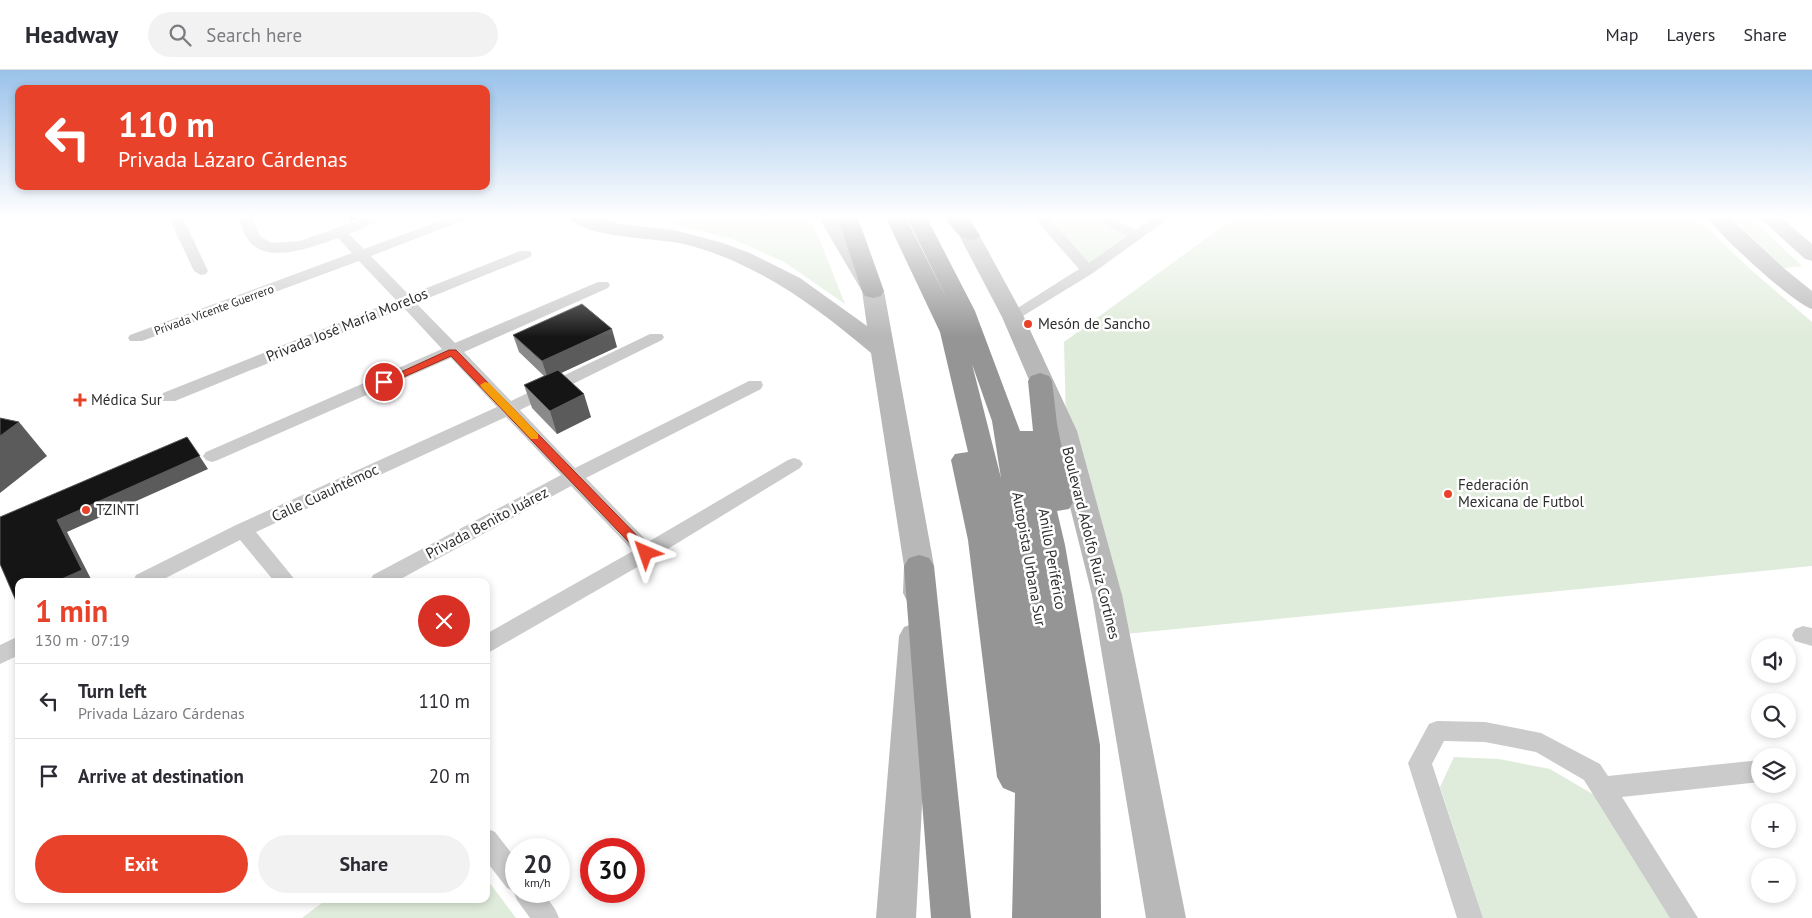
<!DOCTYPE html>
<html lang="en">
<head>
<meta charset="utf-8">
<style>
  :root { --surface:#fff; --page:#f2f2f3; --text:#2b2b33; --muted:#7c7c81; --line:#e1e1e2; --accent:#e9422b }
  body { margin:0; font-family:"PT Sans",sans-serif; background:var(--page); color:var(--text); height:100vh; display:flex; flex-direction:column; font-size:19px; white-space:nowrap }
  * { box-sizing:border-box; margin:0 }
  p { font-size:16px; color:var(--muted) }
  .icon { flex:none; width:28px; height:28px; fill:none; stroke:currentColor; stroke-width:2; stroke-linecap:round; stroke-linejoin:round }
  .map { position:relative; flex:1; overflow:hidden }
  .panel { position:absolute; left:15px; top:508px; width:475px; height:325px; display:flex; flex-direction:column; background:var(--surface); border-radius:10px; box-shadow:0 2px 8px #0003 }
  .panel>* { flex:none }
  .top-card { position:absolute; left:15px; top:15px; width:475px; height:105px; border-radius:10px; box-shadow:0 2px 8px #0003; background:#e9422b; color:#fff; overflow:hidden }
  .fabs { position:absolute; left:1751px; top:568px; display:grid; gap:10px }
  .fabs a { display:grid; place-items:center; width:45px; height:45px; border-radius:50%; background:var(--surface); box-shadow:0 2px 8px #0003; font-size:25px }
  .speed { position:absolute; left:505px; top:768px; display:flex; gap:10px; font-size:25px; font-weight:700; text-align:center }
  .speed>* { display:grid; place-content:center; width:65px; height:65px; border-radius:50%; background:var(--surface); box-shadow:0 2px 8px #0003; line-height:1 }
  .speed small { font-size:12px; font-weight:400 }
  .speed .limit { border:8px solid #d22; background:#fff; color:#111 }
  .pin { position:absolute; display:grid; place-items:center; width:42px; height:42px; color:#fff; margin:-21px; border:2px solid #fff; border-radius:50%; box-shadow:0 1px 5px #0007 }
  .me { position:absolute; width:55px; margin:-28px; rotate:317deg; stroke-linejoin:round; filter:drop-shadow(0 0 4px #0008) }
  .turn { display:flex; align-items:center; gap:18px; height:105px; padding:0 20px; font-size:22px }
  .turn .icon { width:65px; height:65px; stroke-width:2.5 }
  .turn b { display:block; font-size:35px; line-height:42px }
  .round { display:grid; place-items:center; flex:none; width:52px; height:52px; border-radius:26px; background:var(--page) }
  .overview { display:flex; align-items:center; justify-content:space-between; height:85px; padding:0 20px }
  h1 { font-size:30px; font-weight:600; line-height:38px; color:var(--accent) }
  .cta { display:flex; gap:10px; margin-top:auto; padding:10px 20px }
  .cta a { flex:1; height:58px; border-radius:30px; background:var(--accent); color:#fff; font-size:20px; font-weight:600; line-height:58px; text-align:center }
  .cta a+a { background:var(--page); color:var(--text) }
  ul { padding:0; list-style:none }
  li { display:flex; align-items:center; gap:15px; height:75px; padding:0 20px; border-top:1px solid var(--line) }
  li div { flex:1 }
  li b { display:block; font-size:19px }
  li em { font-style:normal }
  header { display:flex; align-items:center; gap:30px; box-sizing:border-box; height:70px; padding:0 25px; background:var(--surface); border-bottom:1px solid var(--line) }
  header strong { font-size:24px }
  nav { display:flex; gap:28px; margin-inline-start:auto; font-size:18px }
  .search { width:350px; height:45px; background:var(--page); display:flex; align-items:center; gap:12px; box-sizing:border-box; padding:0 18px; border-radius:28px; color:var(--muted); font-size:19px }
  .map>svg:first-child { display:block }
  .green { fill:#e0ecdb }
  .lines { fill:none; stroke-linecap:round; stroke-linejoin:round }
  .street { fill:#cbcbcb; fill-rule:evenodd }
  .secondary { fill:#b8b8b8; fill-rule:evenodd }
  .highway { fill:#959595; fill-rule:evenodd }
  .wall { fill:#8a8a8a }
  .shaded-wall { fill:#5b5b5b }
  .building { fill:#151515; stroke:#5b5b5b }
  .route { fill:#e9422b; stroke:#972b1c }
  .slow { fill:#f59e0b }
  .poi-dot { fill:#e9422b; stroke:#fff; stroke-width:2 }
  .labels { text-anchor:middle; stroke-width:5; stroke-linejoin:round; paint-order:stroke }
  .far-street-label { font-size:12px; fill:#2e2e2e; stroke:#fff }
  .poi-label { font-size:15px; fill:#2e2e2e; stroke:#fff; text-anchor:start }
  .street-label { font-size:15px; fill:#2e2e2e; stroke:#fff }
</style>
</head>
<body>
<header>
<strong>Headway</strong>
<div class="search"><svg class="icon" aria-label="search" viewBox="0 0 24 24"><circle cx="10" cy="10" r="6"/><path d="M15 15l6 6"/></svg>Search here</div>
<nav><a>Map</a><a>Layers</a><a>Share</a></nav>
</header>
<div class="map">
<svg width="1812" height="848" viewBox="0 0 1812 848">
  <rect width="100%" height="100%" fill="#fff"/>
  <g class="green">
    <path d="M690,148h121l34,86 -61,-42 -49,-22 -66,-17z"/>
    <path d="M1041,148h59l38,18 -50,34z"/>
    <path d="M1234,148h463l53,51 62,53v244l-697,69 -49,-213 -2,-80z"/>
    <path d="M1731,148h20l51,48 -18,2z"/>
    <path d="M1454,687l45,2 51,10 46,27 77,122h-190l-43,-131z"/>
    <path d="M486,808l30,40h-214l25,-19h159z"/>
  </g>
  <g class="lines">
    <g class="street">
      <path d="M169,148h14l25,53 -2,3 -5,1 -7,-4z"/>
      <path d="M238,148h14l9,19 11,6 28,-2 64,-23h21l-36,16 15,15 84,-31h21l-98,38 38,39 111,-44h10l2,3 -2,3 -114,46 39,40 143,-61h10l2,3 -2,3 -144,64 47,49 139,-67h12l2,3 -2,3 -142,70 55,58 174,-87h12l2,4 -2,4 -175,89 62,64 140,-82 6,-2 6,2 3,4 -3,4 -147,90 -165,95 -2,-19 147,-83 -62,-65 -174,95h-27l3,-6 188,-100 -55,-58 -250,115 40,49h-22l-34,-41 -80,41h-27l3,-6 100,-50 261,-118 -46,-49 -233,102 -6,2 -6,-2 -3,-4 3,-4 236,-103 -38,-41 -229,93h-12l-2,-4 2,-4 233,-93 -37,-39 -217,80h-12l-2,-3 2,-3 222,-82 -14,-15c-23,8 -62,24 -84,8 -8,-6 -12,-19 -16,-28z"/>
      <path d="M1034,148h15l40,45 38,-27 -34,-18h19l24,12 16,-12h17l-76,55 -80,49 -5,-2 -3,-3 3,-3 71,-45z"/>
      <path d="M1803,556l9,2v18l-17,-5 -3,-6 3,-6z"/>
      <path d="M19,566v19l-19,9v-19z"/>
      <path d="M1437,651l48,1 56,11 59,31 8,12 152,-16v22l-138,15 76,121h-28l-86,-138 -48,-28 -51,-10 -41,-1 -12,23 51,154h-26l-49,-155 21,-39z"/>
      <path d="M486,758l9,4 21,27v32h26l13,18 4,9h-29l-13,-18 -4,-9 -6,-3 -21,-27z"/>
    </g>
    <g class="secondary">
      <path d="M570,148h28l22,6 54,6 49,13 27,10 50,25 67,48 -5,-35 -43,-73h20l45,73 50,275 -1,27 -4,8 -11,4 -11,-4 -4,-8 1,-27 -33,-213c-55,-47 -115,-91 -187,-109 -24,-6 -100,-6 -114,-26z"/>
      <path d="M950,148h20l54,99 53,114 45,164 64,323h-40l-54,-323 -41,-164 -49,-114z"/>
      <path d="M1708,148h22l56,52 26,21v18c-18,-5 -92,-73 -104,-91z"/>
      <path d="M1760,148h22l30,26v17l-7,-2z"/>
      <path d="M915,553l11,4 5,9 -15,282h-40l23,-282 5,-9z"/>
    </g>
    <g class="highway">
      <path d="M838,148h20l26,73 -3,5 -8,2 -8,-2 -3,-5z"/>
      <path d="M886,148h20l41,81 -40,-81h20l48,93 45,120h13l-5,-50 3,-5 9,-3 9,3 3,5 5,43 16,78 -4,7 -12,2 8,34 35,200 1,173h-89l3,-125 -12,-5 -6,-11 -29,-237 -17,-80 4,-6 13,-2 -28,-120zM972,294l20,57 9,57z"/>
      <path d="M945,148h21l14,17 -3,4c-15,4 -23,-9 -32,-21z"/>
      <path d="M919,485l10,3 5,8 37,352h-40l-27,-352 5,-8z"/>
    </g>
  </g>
  <path class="wall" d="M513,265l104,12 -56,26 30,44 -34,17 -25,-26 -8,-23 20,-9 -25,-24z"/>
  <g class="shaded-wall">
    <path d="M349,148h10l-9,3z"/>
    <path d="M612,259l5,18 -69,32 -6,-18z"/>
    <path d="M584,324l7,23 -34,17 -7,-23z"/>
    <path d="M0,352h19l28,34 -47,37z"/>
    <path d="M187,367l21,32 -141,63 25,49h-35v-61z"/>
  </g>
  <g class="building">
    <path d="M582,234l30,25 -70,32 -29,-26z"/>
    <path d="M558,300l26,24 -34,17 -26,-26z"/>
    <path d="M0,348l19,4 -19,14z"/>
    <path d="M187,367l13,19 -143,64 25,50 -25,11h-38v18l-3,2 -16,-37v-47z"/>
  </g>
  <linearGradient id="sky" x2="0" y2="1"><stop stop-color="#9ac2ea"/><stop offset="0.55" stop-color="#fff"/><stop offset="1" stop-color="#fff" stop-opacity="0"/></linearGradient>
  <rect width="1812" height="267" fill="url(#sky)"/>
  <path class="route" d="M449,280h7l195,200 1,3 -1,3h-9l-191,-200 -63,28 -4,1 -5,-3z"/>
  <path class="slow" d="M485,312l4,1 49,51v5h-7l-49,-51 -2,-3z"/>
  <g class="poi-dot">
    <circle cx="1028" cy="254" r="5"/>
    <path d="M77.5 322.5h5v5h5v5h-5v5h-5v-5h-5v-5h5z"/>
    <circle cx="1448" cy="424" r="5"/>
    <circle cx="86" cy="440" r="5"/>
  </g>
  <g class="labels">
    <g class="far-street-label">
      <text transform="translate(214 240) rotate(-20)" y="4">Privada Vicente Guerrero</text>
    </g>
    <g class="poi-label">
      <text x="1038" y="259">Mesón de Sancho</text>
      <text x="91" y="335">Médica Sur</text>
      <text x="1458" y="420">Federación<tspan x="1458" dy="17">Mexicana de Futbol</tspan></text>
      <text x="96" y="445">TZINTI</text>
    </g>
    <g class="street-label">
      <text transform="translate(347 255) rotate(-22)" y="5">Privada José María Morelos</text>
      <text transform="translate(325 423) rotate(-25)" y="5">Calle Cuauhtémoc</text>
      <text transform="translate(487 453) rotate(-28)" y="5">Privada Benito Juárez</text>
      <text transform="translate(1091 473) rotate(76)" y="5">Boulevard Adolfo Ruiz Cortines</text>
      <text transform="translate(1029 489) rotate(80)" y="5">Autopista Urbana Sur</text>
      <text transform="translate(1052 489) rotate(80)" y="5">Anillo Periférico</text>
    </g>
  </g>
</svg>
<div class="fabs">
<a><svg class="icon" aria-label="sound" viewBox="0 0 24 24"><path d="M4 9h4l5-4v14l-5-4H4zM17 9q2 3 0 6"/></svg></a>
<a><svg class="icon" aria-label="search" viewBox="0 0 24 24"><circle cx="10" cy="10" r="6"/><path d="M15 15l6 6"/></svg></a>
<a><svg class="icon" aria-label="layers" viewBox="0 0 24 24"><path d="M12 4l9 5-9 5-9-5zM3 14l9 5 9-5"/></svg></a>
<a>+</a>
<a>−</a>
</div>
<div class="speed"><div>20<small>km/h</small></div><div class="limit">30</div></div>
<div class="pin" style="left:384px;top:312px;background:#d93025"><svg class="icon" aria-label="arrive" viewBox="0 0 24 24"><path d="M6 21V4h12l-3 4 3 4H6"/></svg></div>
<svg class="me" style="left:646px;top:483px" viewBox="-20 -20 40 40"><path d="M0-17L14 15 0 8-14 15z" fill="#e9422b" stroke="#fff" stroke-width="4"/></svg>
<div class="top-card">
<div class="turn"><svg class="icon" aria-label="left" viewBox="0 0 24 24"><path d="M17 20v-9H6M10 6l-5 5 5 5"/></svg><div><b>110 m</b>Privada Lázaro Cárdenas</div></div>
</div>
<section class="panel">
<div class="overview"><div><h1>1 min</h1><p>130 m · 07:19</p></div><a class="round" style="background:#d93025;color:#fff"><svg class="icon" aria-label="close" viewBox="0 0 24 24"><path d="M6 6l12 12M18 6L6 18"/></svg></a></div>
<ul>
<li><svg class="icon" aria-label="left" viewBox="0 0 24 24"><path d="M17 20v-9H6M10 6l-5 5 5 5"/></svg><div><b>Turn left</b><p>Privada Lázaro Cárdenas</p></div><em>110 m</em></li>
<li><svg class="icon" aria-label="arrive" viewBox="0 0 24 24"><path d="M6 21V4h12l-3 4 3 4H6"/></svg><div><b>Arrive at destination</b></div><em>20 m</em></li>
</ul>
<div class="cta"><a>Exit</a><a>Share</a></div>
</section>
</div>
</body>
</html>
